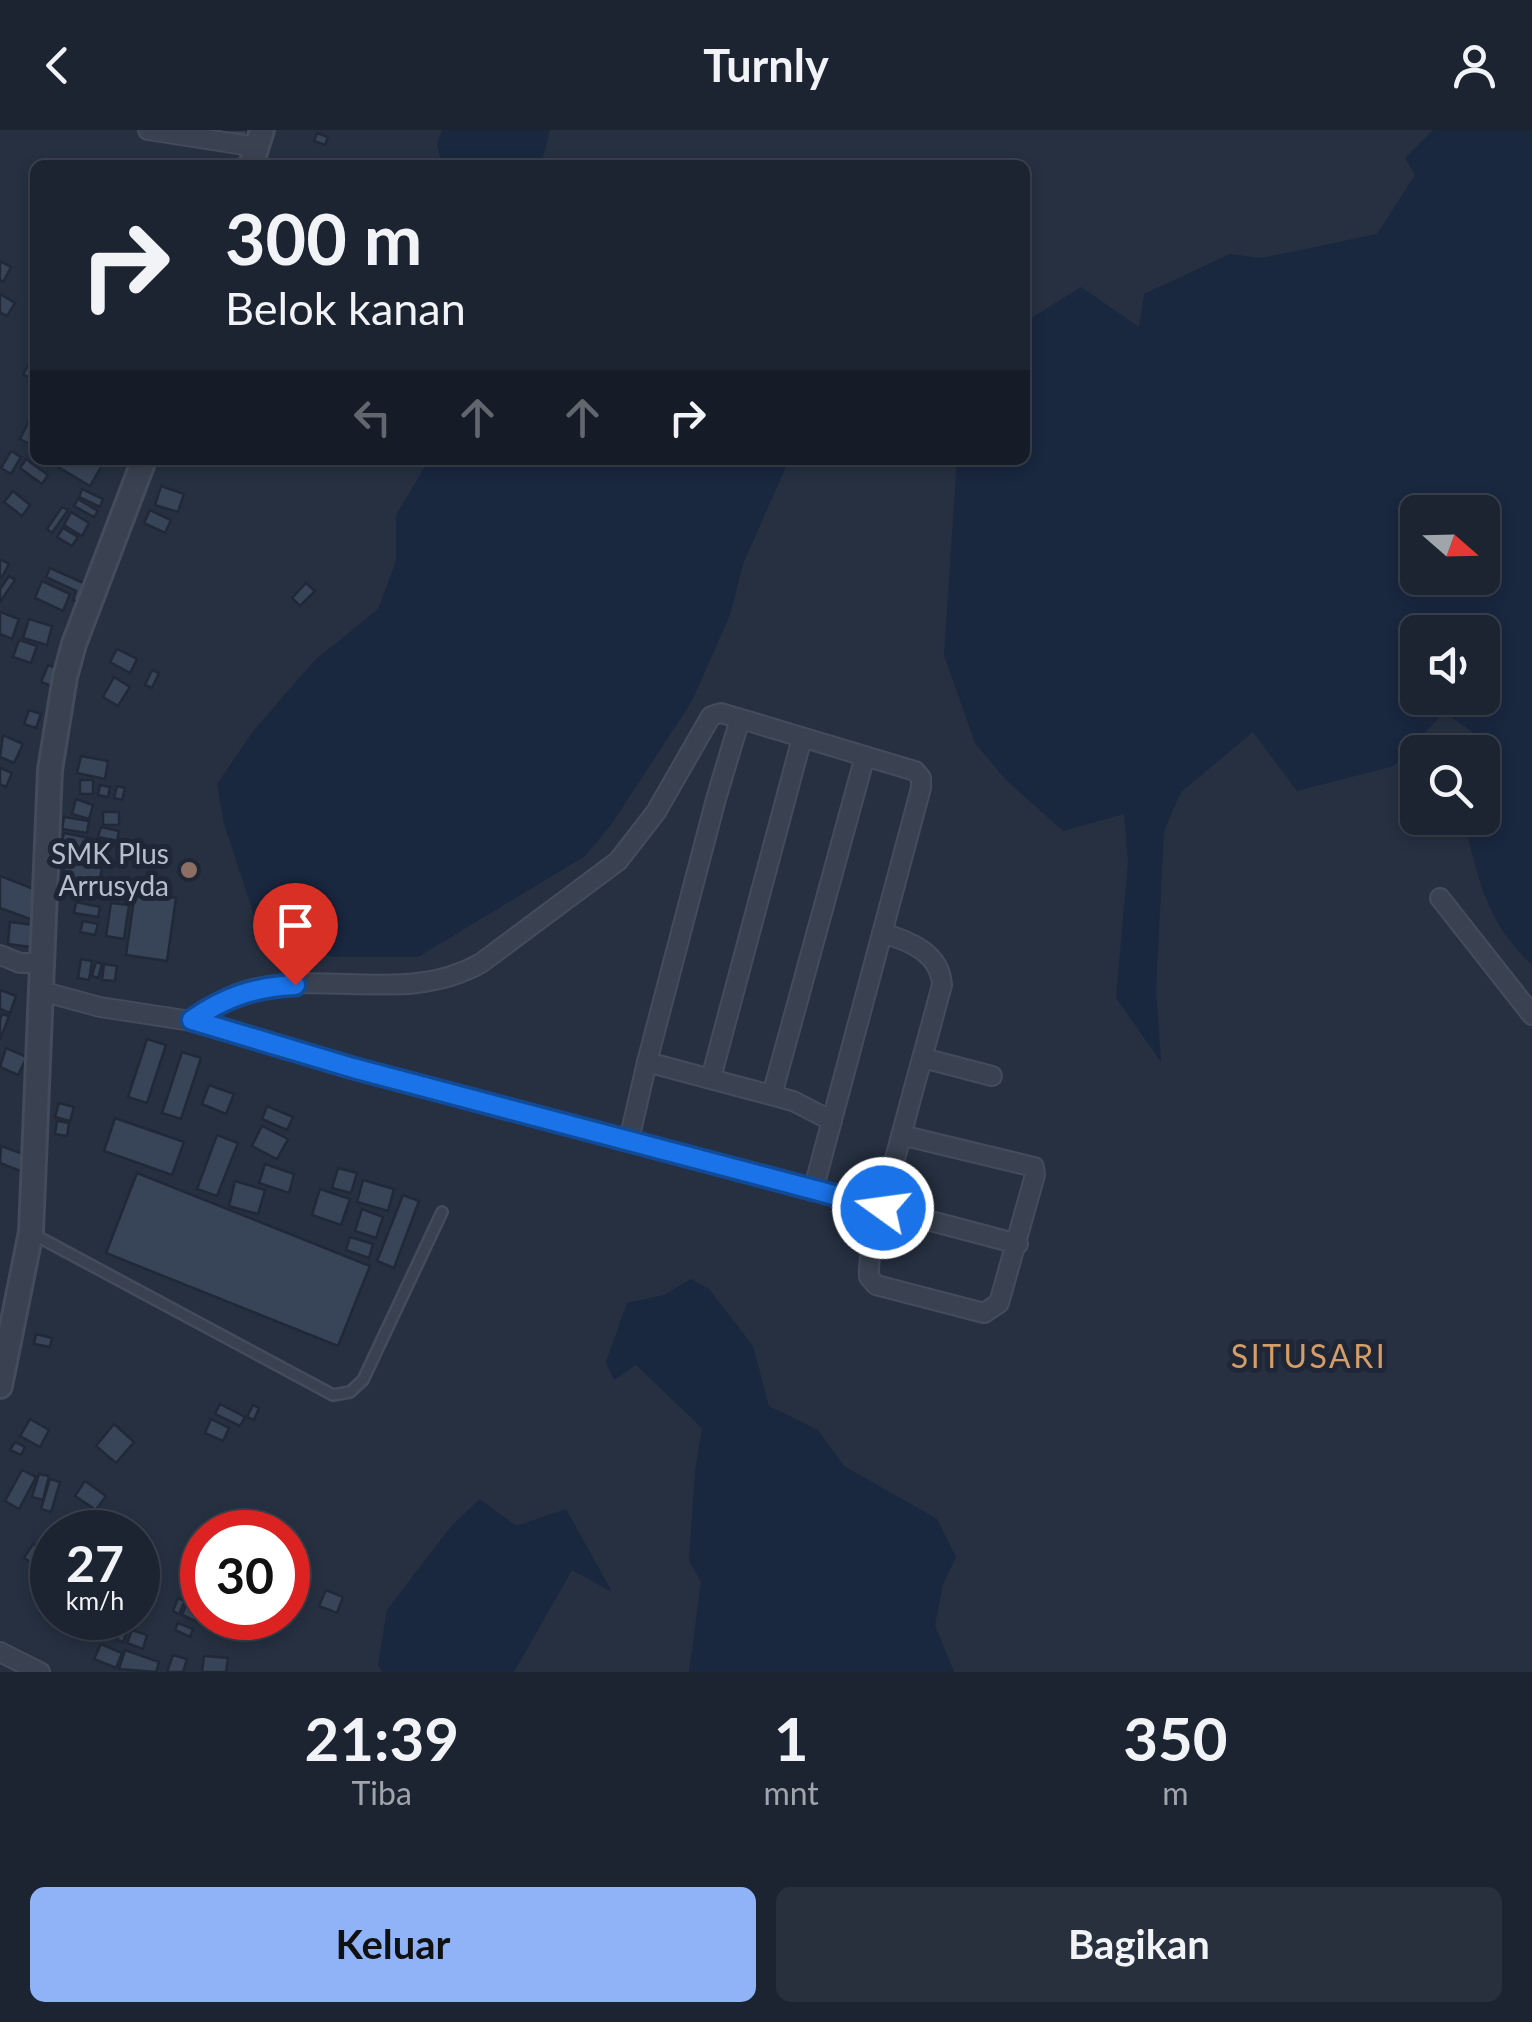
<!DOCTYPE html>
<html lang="id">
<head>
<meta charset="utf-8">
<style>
  :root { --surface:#1c2431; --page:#29303d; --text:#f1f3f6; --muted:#a0a4ab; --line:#3a414d; --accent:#90b2f7 }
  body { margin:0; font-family:Lato,sans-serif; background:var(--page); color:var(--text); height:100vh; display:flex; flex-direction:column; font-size:38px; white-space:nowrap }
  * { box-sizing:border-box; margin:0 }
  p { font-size:32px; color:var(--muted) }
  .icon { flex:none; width:55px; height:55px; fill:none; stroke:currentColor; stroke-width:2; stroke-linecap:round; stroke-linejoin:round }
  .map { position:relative; height:1542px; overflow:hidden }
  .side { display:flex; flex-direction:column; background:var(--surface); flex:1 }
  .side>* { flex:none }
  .top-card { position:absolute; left:30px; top:30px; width:1000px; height:305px; border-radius:15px; box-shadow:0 5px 15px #0003,0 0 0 2px var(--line); background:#1c2431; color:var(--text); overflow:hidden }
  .needle { width:65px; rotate:110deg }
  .controls { position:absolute; left:1400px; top:365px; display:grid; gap:20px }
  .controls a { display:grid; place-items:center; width:100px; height:100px; border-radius:15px; background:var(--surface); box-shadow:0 5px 15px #0003,0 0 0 2px var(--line); font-size:50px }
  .speed { position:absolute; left:30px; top:1380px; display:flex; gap:20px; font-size:50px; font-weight:700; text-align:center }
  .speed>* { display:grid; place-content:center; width:130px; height:130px; border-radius:50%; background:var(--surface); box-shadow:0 5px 15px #0003,0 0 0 2px var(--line); line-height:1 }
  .speed small { font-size:25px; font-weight:400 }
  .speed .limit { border:15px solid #d22; background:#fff; color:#111 }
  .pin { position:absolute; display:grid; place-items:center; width:85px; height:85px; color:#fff; margin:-102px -42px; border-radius:50% 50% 50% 0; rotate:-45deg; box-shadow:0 0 10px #0007 }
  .pin .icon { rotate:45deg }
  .me { position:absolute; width:110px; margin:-55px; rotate:284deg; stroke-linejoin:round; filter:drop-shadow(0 0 8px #0008) }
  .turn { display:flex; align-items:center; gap:35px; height:210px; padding:0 30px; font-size:45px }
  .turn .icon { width:130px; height:130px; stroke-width:2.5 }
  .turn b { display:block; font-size:70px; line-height:85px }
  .lanes { display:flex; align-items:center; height:95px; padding:0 30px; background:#0003; justify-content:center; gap:50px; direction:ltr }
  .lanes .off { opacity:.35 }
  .eta { display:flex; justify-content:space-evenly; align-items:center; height:170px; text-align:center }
  .eta b { font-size:60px; font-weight:700; line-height:70px }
  .primary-button { display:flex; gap:20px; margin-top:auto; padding:20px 30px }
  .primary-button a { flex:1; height:115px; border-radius:15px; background:var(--accent); color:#111; font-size:40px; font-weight:700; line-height:115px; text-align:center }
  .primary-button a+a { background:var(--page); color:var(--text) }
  header { display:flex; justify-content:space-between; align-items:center; height:130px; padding:0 30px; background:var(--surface); font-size:45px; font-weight:700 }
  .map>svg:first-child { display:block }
  .water { fill:#19273f; fill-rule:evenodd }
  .building { fill:#384457; stroke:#212938; stroke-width:2.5 }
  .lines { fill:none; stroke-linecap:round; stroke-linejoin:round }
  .service-casing { stroke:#444b5a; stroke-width:14 }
  .minor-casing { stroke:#444b5a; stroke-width:22 }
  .tertiary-casing { stroke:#444b5a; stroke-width:28 }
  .service { stroke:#3a4251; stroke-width:9 }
  .minor { stroke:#3a4251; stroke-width:18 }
  .tertiary { stroke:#3a4251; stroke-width:22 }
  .route-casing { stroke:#114b97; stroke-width:25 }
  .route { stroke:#1a73e8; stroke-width:18 }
  .education-dot { fill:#8d6e63; stroke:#1f2736; stroke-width:4 }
  .labels { text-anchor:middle; stroke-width:10; stroke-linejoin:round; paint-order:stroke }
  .poi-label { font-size:28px; fill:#b7becb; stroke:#1f2736; text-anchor:end }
  .quarter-label { font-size:32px; letter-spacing:2.5px; fill:#d59d68; stroke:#1f2736 }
</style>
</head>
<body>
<header><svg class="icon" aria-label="back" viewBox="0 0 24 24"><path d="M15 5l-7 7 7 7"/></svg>Turnly<svg class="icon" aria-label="person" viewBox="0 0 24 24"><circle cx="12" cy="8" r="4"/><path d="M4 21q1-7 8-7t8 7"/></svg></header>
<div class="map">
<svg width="1532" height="1542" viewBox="0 0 1532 1542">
  <rect width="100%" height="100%" fill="#263041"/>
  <g class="water">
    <path d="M442,0h108l-9,35h-99l-5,-21z"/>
    <path d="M1433,0h99v835c-46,-43 -55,-88 -68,-147h18v-66h-8l4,-16 -34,-24 -50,54 -97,25 -44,-59 -72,60 -17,39 -8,159 5,72 -45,-64 12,-136 -4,-48 -61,17 -57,-51 -31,-37 -31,-88 13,-195h68v-138l56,-35 58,40 5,-33 86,-40 32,4 115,-24 38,-59 -10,-17zM1418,382h64v66h-64zM1418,502h64v66h-64z"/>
    <path d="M429,330h360l-46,104 -13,51 -38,86 -81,124 -26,31 -167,101h-84l-71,-15 -39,-118 -7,-40 37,-54 61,-70 63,-51 18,-48v-46z"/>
    <path d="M691,1149l18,10 44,57 16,60 49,24 26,36 93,53 19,38 -13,27 -8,41 19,47h-265l12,-90 -12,-21 6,-90 7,-43 -66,-63 -22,15 -8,-18 21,-59 37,-8z"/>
    <path d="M480,1369l36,27 50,-17 46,83 -40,-22 -58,102h-132l-4,-7 9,-55 65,-85z"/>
  </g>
  <g class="building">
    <path d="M208,0h39l-1,10 -39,-4z"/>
    <path d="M317,3l11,4 -3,8 -11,-4z"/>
    <path d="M0,131l11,6 -8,15 -3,-2z"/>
    <path d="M0,164l15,9 -8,13 -7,-4z"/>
    <path d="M34,225l1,22 -2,3 -10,-6z"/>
    <path d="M29,291l6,4v22l-15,-8z"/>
    <path d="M11,321l10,6 -10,17 -10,-6z"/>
    <path d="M26,329l22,16 -6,9 -22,-16z"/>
    <path d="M58,330h47l-15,26 -35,-21z"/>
    <path d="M161,356l23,8 -6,18 -23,-7z"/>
    <path d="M82,359l21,10 -3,8 -21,-10z"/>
    <path d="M13,361l17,14 -8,11 -18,-14z"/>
    <path d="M78,369l20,12 -4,6 -20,-11z"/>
    <path d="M62,377l6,3 -16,23 -5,-4z"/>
    <path d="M150,380l21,10 -6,13 -21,-10z"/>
    <path d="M71,382l18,11 -7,13 -18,-11z"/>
    <path d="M63,398l15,9 -6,9 -15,-9z"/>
    <path d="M0,429l9,5 -7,13 -2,-1z"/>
    <path d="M50,438l38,17 -8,18 -7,-3 3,-9 -30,-14z"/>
    <path d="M9,446l6,4 -15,22v-13z"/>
    <path d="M42,451l28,13 -7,17 -28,-13z"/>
    <path d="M306,453l9,8 -15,15 -8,-8z"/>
    <path d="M0,482l19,7 -7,20 -12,-5z"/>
    <path d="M29,489l23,7 -5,19 -24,-7z"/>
    <path d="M19,510l18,6 -6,17 -18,-6z"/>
    <path d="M117,519l20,10 -7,14 -20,-11z"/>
    <path d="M48,535l16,6 -7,17 -16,-6z"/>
    <path d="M152,540l7,3 -7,15 -7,-3z"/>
    <path d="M114,547l16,10 -12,19 -15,-9z"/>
    <path d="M29,580l12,4 -5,14 -12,-4z"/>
    <path d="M3,605l20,9 -9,19 -14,-6z"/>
    <path d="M81,626l27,5 -3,18 -28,-6z"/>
    <path d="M0,638l12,5 -6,14 -6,-3z"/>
    <rect x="80" y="650" width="13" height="14"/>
    <path d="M100,655l10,2 -2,10 -10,-2z"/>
    <path d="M117,656l8,2 -3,12 -8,-2z"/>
    <path d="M76,669l17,6 -4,14 -17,-5z"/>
    <rect x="103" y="682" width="16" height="13"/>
    <path d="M64,687l25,4 -2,12 -25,-4z"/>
    <path d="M101,697l18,4 -2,10 -19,-4z"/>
    <path d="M64,703l35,7 -3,11 -35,-7z"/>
    <path d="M67,729l35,9 -7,31 -36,-9z"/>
    <path d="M0,746l44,17 -11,27 -33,-12z"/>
    <path d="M135,762l41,6 -9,63 -41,-6z"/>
    <path d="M76,772l24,5 -2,10 -24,-4z"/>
    <path d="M111,773l18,2 -5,34 -18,-3z"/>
    <path d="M83,791l15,3 -3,11 -15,-3z"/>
    <path d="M10,792l24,3 -3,22 -23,-3z"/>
    <path d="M81,829l11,2 -3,19 -11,-2z"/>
    <path d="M96,832l6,2 -4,14 -6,-2z"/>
    <path d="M104,834l13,2 -2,15 -13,-1z"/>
    <path d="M0,860l16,6 -6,17 -10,-4z"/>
    <path d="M2,884l7,2 -9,24v-21z"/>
    <path d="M147,909l19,6 -19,58 -19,-6z"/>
    <path d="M6,918l21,9 -9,18 -18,-8z"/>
    <path d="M182,922l19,6 -20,61 -19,-6z"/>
    <path d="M209,955l25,9 -8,20 -24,-10z"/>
    <path d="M59,973l15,4 -4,14 -15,-4z"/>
    <path d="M267,976l26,11 -6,13 -25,-11z"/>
    <path d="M115,988l69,24 -12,33 -68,-24z"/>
    <path d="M57,991l12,2 -2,13 -12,-2z"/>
    <path d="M262,996l26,13 -11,20 -25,-13z"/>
    <path d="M217,1005l21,8 -21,53 -20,-7z"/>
    <path d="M1,1016l25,9 -6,16 -20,-8z"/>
    <path d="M265,1034l29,10 -5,19 -30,-10z"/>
    <path d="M338,1038l19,5 -6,20 -19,-5z"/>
    <path d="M137,1043l233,93 -32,80 -232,-93z"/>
    <path d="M363,1050l31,9 -6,22 -31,-9z"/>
    <path d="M235,1051l30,9 -7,24 -29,-8z"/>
    <path d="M320,1059l30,10 -9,26 -29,-10z"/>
    <path d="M403,1065l16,6 -25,67 -17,-7z"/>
    <path d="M362,1079l21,8 -7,21 -21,-7z"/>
    <path d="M350,1107l23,7 -4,14 -23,-8z"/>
    <path d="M36,1204l16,4 -2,9 -16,-3z"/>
    <path d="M220,1274l25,13 -5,9 -25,-12z"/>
    <path d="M253,1275l6,3 -5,12 -7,-3z"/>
    <path d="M30,1289l19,11 -9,17 -20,-11z"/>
    <path d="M211,1289l18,9 -6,13 -18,-8z"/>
    <path d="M114,1294l20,18 -18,21 -20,-17z"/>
    <path d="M15,1312l10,5 -4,8 -11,-5z"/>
    <path d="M22,1340l14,7 -17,32 -14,-8z"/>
    <path d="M39,1344l10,2 -6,24 -11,-3z"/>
    <path d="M50,1349l10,3 -9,30 -10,-3z"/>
    <path d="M85,1351l21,15 -10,14 -21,-14z"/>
    <path d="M33,1414l19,12v8l-5,9 -23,-15z"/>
    <path d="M196,1448l2,12 -13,2 -2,-11z"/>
    <path d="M326,1460l17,7 -6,16 -18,-7z"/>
    <path d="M178,1468l7,3 -6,13 -6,-3z"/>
    <path d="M189,1468l13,5v15h3l-3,6 -20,-9z"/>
    <path d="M75,1488h27l-5,11z"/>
    <path d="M178,1493l15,6 -3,8 -15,-7z"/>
    <path d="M124,1494l5,3 -6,15 -6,-2z"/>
    <path d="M132,1500l15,5 -4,14 -16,-6z"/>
    <path d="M101,1514l21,9 -6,15 -22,-9z"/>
    <path d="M125,1520l34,12 -3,10 -37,-3z"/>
    <path d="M173,1525l14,4 -4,13h-16z"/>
    <path d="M204,1526l24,2 -2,14h-24z"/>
  </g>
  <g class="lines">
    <defs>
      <path id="service" d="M33,1104l300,161 17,-3 13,-12 79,-168"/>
      <g id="minor">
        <path d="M148,0l109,17"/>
        <path d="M740,589l-24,80 -69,263 146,39 39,20"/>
        <path d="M1440,768l92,117"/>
        <path d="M882,803c28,8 58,20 60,52 -18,67 -37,134 -54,201 -7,29 -20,61 -19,91l7,8 108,28 15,-10 36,-128 -1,-8 -133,-32"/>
        <path d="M0,825l20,8h22"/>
        <path d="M41,861l59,16 91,14 162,47 665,176"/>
        <path d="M191,891c20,-14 39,-27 62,-32 77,-18 156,15 228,-26l137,-102 38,-49 55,-96 10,-3 194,58 6,7v10l-108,403"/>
        <path d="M923,928l69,18"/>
        <path d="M711,948l91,-340"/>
        <path d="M772,965l93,-339"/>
        <path d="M629,1010l18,-78"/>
        <path d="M0,1522l40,20"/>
      </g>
      <g id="tertiary">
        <path d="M251,35l11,-35"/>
        <path d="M0,1256l31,-154 19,-462 15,-93 9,-33 70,-184"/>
      </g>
    </defs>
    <use href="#service" class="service-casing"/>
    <use href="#minor" class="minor-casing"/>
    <use href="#tertiary" class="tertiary-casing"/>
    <use href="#service" class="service"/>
    <use href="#minor" class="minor"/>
    <use href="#tertiary" class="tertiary"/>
  </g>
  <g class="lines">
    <defs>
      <path id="route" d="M295,855c-41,2 -70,12 -103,35l161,48 530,140"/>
    </defs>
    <use href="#route" class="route-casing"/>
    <use href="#route" class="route"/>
  </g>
  <circle class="education-dot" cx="189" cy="740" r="10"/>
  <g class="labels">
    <g class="poi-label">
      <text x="169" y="734">SMK Plus<tspan x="169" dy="32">Arrusyda</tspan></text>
    </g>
    <g class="quarter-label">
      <text x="1309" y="1238">SITUSARI</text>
    </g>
  </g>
</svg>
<div class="controls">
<a><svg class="needle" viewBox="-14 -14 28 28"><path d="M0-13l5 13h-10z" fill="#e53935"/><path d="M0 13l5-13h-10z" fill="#a0a4ab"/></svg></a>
<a><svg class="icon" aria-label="sound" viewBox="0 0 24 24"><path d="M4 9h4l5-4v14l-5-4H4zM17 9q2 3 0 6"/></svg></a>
<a><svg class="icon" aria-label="search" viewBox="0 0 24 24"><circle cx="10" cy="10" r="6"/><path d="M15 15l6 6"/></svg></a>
</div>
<div class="speed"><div>27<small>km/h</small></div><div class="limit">30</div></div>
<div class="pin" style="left:295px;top:855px;background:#d93025"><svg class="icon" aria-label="arrive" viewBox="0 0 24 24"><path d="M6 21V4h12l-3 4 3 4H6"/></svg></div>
<svg class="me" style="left:883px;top:1078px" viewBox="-20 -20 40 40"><circle r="17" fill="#1a73e8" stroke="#fff" stroke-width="3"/><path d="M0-11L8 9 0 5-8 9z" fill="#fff"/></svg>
<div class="top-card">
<div class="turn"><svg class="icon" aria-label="right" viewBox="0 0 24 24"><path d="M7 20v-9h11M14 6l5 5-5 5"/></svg><div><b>300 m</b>Belok kanan</div></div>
<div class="lanes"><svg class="icon off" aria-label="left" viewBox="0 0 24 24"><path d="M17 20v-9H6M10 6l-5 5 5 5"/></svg><svg class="icon off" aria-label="ahead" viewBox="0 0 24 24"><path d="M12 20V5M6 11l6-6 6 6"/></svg><svg class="icon off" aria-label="ahead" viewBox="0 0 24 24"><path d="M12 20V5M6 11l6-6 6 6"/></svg><svg class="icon" aria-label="right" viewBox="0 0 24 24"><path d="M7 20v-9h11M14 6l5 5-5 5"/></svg></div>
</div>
</div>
<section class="side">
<div class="eta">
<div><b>21:39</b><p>Tiba</p></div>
<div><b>1</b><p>mnt</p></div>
<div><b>350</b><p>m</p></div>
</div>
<div class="primary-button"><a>Keluar</a><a>Bagikan</a></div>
</section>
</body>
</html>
